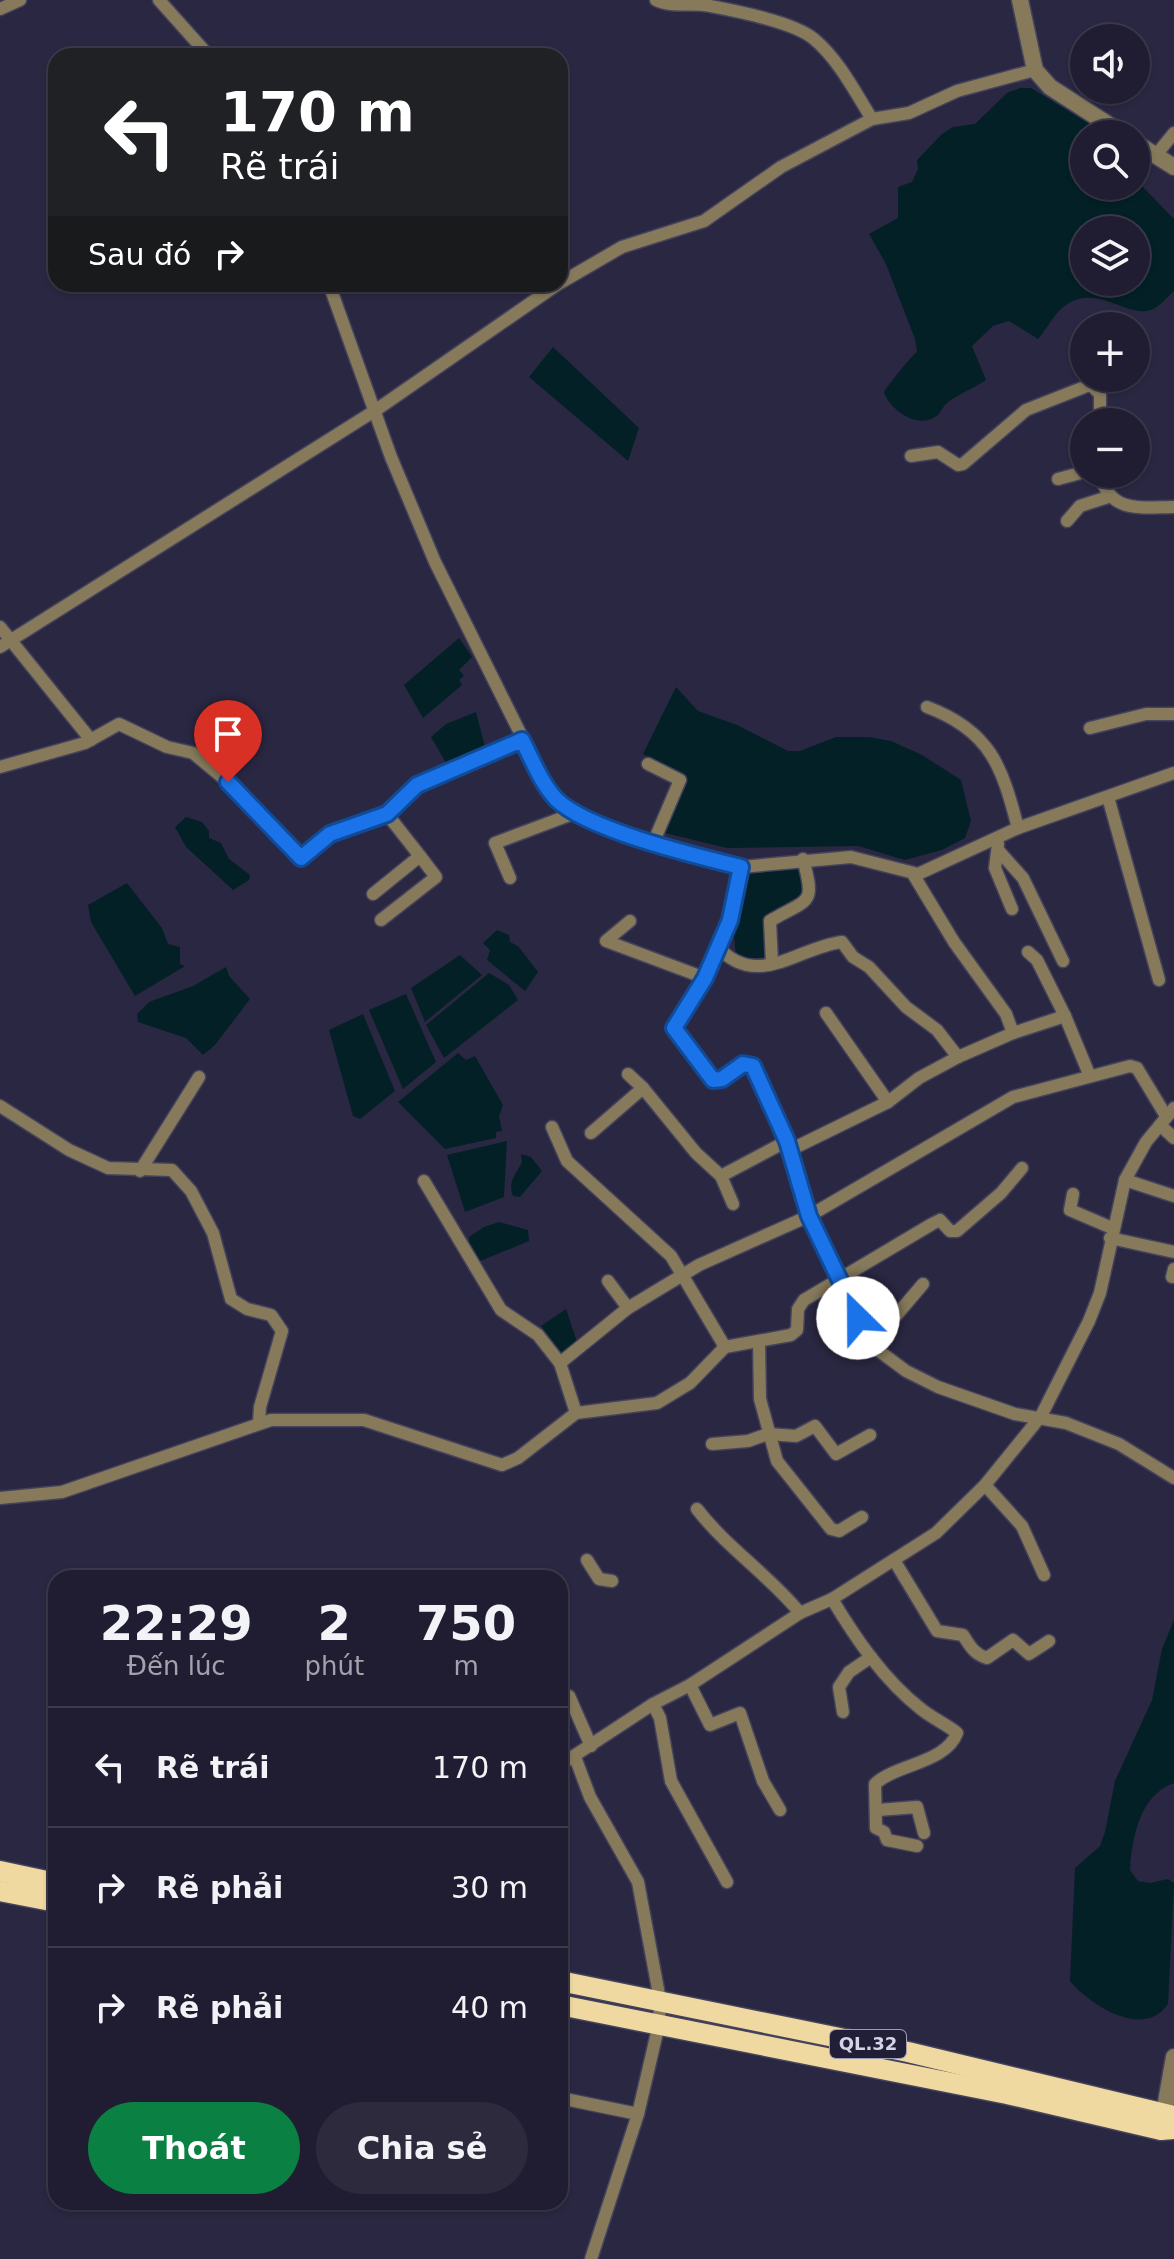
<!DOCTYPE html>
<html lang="vi">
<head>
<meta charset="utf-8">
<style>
  :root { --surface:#201d32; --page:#2d2a3e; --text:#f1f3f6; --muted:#a2a2ac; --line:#3d3b4d; --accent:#0b8043 }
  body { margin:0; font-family:"DejaVu Sans",sans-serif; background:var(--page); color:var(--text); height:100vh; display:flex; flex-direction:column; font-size:30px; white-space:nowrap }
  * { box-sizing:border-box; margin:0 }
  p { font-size:26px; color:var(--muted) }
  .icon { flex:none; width:44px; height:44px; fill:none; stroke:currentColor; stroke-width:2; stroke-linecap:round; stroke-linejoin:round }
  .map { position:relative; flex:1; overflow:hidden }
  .details { position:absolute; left:48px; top:1570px; width:520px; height:640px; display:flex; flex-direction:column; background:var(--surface); border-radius:24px; box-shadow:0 2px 6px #0004,0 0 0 2px var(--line) }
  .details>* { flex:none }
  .guide { position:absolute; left:48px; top:48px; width:520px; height:244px; border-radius:24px; box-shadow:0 2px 6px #0004,0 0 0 2px var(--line); background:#202124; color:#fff; overflow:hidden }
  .tools { position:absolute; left:1070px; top:24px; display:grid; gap:16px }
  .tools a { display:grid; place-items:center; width:80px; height:80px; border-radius:50%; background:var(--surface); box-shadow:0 2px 6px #0004,0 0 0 2px var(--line); font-size:40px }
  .pin { position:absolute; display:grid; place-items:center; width:68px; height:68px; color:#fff; margin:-82px -34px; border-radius:50% 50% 50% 0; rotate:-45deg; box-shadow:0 0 8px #0007 }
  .pin .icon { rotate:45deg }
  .me { position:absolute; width:88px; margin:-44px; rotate:337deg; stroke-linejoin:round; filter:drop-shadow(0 0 6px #0008) }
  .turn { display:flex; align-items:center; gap:28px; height:168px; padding:0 40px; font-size:36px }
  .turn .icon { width:104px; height:104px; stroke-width:2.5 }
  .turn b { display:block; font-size:56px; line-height:68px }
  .then { display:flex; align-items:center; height:76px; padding:0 40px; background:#0003; gap:16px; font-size:30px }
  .eta { display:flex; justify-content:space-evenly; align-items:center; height:136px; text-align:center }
  .eta b { font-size:48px; font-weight:600; line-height:56px }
  .button { display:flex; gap:16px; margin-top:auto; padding:16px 40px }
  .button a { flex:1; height:92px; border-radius:48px; background:var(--accent); color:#fff; font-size:32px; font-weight:600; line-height:92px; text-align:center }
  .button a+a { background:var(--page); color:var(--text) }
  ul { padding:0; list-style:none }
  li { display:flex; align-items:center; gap:24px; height:120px; padding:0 40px; border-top:2px solid var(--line) }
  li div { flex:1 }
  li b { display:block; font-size:30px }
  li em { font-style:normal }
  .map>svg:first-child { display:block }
  .water { fill:#032026; fill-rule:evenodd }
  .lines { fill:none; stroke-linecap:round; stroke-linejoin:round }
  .minor-casing { stroke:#45435c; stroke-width:15 }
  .tertiary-casing { stroke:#45435c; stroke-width:19 }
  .trunk-casing { stroke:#45435c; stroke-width:23 }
  .minor { stroke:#867a5b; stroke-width:12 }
  .tertiary { stroke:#867a5b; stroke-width:16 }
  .trunk { stroke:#f0d8a1; stroke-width:20 }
  .route-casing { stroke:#114b97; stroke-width:20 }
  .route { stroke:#1a73e8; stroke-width:14 }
  .labels { text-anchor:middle; stroke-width:8; stroke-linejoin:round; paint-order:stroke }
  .shield { fill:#211e37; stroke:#9f9db2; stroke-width:2 }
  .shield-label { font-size:18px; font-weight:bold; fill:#d5d4e6 }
</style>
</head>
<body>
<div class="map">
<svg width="1174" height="2259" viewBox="0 0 1174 2259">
  <rect width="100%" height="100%" fill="#2a2742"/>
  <g class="water">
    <path d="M1020,88h11l75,46h-22v52h52v-6l38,39v72c-6,5 -12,13 -19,17 -23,14 -53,-22 -84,-6 -16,8 -22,25 -33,37l-29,-18 -16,5 -21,20 14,34c-11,8 -30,15 -39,23 -5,4 -6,11 -12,14 -18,12 -45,-7 -51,-25 4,-7 28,-37 33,-40l-2,-13 -29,-75 -17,-30 29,-16v-31l14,-5 6,-13 -1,-9 25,-26 11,-7 22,-3 32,-31zM1084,230h52v52h-52z"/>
    <path d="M553,347l86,81 -11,33 -99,-84z"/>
    <path d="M459,638l13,19 -13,13 5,6 -5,4 3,5 -39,33 -19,-33z"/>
    <path d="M676,687l22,24 39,14 51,26h12l36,-14h33l22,4 31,14 39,25 10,41 -6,17 -23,12 -37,10 -47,-14 -131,2 -62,-15 22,-57 -44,-22z"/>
    <path d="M476,712l9,35 -39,16 -15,-26 15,-13z"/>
    <path d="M186,817l16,5 7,9v7l12,5 8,16 21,16 -1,5 -16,10 -47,-43 -11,-20z"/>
    <path d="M800,863l9,28 -44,29 4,37 -25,2 -8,-4 -2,-18 -4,-1 16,-67z"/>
    <path d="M127,883l35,45 6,16 12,3v17l5,2 -50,30 -44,-74 -3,-17z"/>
    <path d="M497,930l12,5 1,7 8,4 20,26 -13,19 -38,-31 3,-10 -7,-7z"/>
    <path d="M460,955l22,20 -57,47 -14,-34z"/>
    <path d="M226,967l3,9 21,23 -35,46 -12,10 -17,-17 -48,-16 -1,-8 12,-12 44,-16z"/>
    <path d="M489,973l20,12 9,15 -74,58 -18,-33z"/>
    <path d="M406,994l30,68 -33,27 -34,-79z"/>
    <path d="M363,1014l32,77 -35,28 -7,-3 -24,-86z"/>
    <path d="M458,1053l8,7 9,-4 28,49 -4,11 3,15 -6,1v6l-51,11 -47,-47z"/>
    <path d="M507,1141l-3,56 -39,15 -18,-57z"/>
    <path d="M521,1154l10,3 11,14 -22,26 -7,-1c-6,-15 4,-23 9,-34z"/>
    <path d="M499,1222l29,8 1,11 -51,21 -8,-12 -1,-13 15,-10z"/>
    <path d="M566,1309l11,33 -15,12 -21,-28z"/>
    <path d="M1174,1620v163c-34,12 -42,54 -44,87l8,11 12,2 18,-4 6,4 -6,121c-24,36 -78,1 -98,-23l5,-113 25,-22 5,-14 10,-51 37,-81 10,-51z"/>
  </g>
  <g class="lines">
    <defs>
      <g id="minor">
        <path d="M159,0l50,56"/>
        <path d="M656,0c15,8 36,2 54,6 26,5 84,16 104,33 25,21 41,53 58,80"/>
        <path d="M0,9l20,-9"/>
        <path d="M1156,155l18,-22"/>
        <path d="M560,283l62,-36 82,-26 77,-54 91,-48 37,-6 48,-22 78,-21"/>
        <path d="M329,284l62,173 44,105 111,223 8,12 21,16 51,22 115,32 110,-10 67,17 100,-46 156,-55"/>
        <path d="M911,456l27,-4 20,13 5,-1 63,-54 61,-24h5l8,8v28"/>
        <path d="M1100,474c10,40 40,33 74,33"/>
        <path d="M1058,479l26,-7"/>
        <path d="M1067,521l13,-15 28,-9"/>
        <path d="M0,627l91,113"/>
        <path d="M0,647l376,-237 182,-126"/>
        <path d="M927,707c64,24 75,60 91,121"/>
        <path d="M1090,728l56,-14h28"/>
        <path d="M648,764l32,16 -26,61"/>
        <path d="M0,767l85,-24 34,-19 48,23 26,6 35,29 73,76 29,-24 57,-20"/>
        <path d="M1108,797l51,183"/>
        <path d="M998,844l-3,24 17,41"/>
        <path d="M998,850l25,28 40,83"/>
        <path d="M741,867l-11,53 -25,58 -31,50 39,52 9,-1 21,-15 10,2 34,75 22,75 62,129 35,26 32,16 77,27 51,9 53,21 55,34"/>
        <path d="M510,878l-15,-35 80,-30"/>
        <path d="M373,894l47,-38 -33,-42 30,-29 105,-45"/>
        <path d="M381,920l55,-43 -16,-21"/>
        <path d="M630,921l-24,20 99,37"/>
        <path d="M717,946c40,45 81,1 125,-4l11,15 16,10 37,40 31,23 21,27"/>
        <path d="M1028,952l9,8 28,56"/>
        <path d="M772,963l-2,-42c39,-23 46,-15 33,-62"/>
        <path d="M826,1013l62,89"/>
        <path d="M1013,1033l52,-17 24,58"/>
        <path d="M628,1074l15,14"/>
        <path d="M0,1106l69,44 39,18 64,2 19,21 22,42 18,66 16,10 24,6 11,16 -22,76 -1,15"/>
        <path d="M1160,1125l14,13"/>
        <path d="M552,1127l15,34 104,95 54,91"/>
        <path d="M591,1133l52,-45 53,65 25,23 66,-35"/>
        <path d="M790,1150l98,-48 31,-24 39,-21 55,-24 -7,-19 -52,-72 -41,-68"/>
        <path d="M140,1171l59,-94"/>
        <path d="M721,1176l12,28"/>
        <path d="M1125,1180l49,16"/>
        <path d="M424,1181l77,129 37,25 22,28"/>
        <path d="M1073,1194l-3,16 42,18"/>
        <path d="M1110,1238l64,14"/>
        <path d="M1172,1277l2,-8"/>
        <path d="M608,1281l20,27"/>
        <path d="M759,1341l1,58 17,62 54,68 8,2 23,-14"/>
        <path d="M871,1345l52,-61"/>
        <path d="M576,1413l-16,-50 68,-55 71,-43 110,-49 204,-119 117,-31 7,2 29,48"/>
        <path d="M712,1444l36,-3 20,-7 28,2 19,-10 21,28 34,-19"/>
        <path d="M985,1485l37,41 22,49"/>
        <path d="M0,1498l62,-6 209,-72h93l138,45 16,-7 58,-45 81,-10 33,-20 35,-36 66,-12 6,-5 1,-21 6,-9 128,-76 8,-4 10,11h7l44,-38 21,-25"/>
        <path d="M697,1509c30,39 72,66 103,104"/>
        <path d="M587,1560l12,19 13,2"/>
        <path d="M894,1560l43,71 26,4c7,11 11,19 24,23l26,-18 16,14 20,-13"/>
        <path d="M832,1599c24,40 52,81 89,110 11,9 25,15 36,24 -11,30 -61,31 -82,51l1,44 8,4 3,8 30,6"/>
        <path d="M690,1685l20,40 30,-12 23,68 17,29"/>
        <path d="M569,1696l22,50"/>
        <path d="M653,1704l7,14 11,63 56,101"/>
        <path d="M843,1712l-4,-25 10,-15 22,-15"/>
        <path d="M575,1757l15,40 48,85 22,118 -1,24 -21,90 -47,145"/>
        <path d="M560,1765l93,-61 37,-19 110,-72 32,-14 104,-66 49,-48 56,-69 48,-95 11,-28 25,-113 21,-38 28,-34"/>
        <path d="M878,1810l39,-3 7,26"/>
        <path d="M560,2098l78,16"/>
      </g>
      <g id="tertiary">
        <path d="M1020,0l15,70 15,17 73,47"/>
        <path d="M1136,143l38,24"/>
        <path d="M1162,2125l12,-68"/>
      </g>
      <g id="trunk">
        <path d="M0,1871l56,12"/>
        <path d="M0,1891l56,11"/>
        <path d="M560,1981l348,71 266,64"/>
        <path d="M560,2005l447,89 154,36 13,-1"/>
      </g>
    </defs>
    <use href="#minor" class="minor-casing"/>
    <use href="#tertiary" class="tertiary-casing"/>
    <use href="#trunk" class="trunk-casing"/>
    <use href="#minor" class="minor"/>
    <use href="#tertiary" class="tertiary"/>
    <use href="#trunk" class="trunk"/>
  </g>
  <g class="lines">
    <defs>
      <path id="route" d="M228,782l73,76 29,-24 57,-20 30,-29 105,-45c10,19 19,43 34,59 31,31 140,57 185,68l-11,53 -25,58 -31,50 39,52 9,-1 21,-15 10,2 34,75 22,75 49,102"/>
    </defs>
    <use href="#route" class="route-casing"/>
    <use href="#route" class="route"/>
  </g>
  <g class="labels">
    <rect class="shield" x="830" y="2030" width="76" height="28" rx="6"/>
    <g class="shield-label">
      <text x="868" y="2050">QL.32</text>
    </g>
  </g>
</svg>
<div class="tools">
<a><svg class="icon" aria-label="sound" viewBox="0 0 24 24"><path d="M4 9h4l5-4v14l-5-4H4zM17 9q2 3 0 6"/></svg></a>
<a><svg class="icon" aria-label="search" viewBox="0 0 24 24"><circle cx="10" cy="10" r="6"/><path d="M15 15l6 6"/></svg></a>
<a><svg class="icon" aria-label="layers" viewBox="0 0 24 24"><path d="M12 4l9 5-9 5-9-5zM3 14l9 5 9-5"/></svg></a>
<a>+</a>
<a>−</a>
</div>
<div class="pin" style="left:228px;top:782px;background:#d93025"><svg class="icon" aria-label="arrive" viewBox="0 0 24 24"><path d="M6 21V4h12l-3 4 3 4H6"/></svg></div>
<svg class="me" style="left:858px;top:1318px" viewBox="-20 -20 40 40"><circle r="19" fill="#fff"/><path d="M0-13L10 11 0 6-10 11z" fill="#1a73e8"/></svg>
<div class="guide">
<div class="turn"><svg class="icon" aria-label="left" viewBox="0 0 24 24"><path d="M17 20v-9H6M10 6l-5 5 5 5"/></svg><div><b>170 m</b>Rẽ trái</div></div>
<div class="then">Sau đó<svg class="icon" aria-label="right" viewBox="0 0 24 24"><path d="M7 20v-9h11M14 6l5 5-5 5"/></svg></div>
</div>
<section class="details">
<div class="eta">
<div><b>22:29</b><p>Đến lúc</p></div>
<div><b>2</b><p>phút</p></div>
<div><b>750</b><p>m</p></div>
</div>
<ul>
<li><svg class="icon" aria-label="left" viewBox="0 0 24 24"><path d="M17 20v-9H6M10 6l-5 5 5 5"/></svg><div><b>Rẽ trái</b></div><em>170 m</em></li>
<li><svg class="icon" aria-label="right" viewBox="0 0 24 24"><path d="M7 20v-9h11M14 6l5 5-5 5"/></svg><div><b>Rẽ phải</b></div><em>30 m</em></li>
<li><svg class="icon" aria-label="right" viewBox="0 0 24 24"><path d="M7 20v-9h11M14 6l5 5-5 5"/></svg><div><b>Rẽ phải</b></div><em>40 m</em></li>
</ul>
<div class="button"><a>Thoát</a><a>Chia sẻ</a></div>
</section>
</div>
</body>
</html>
